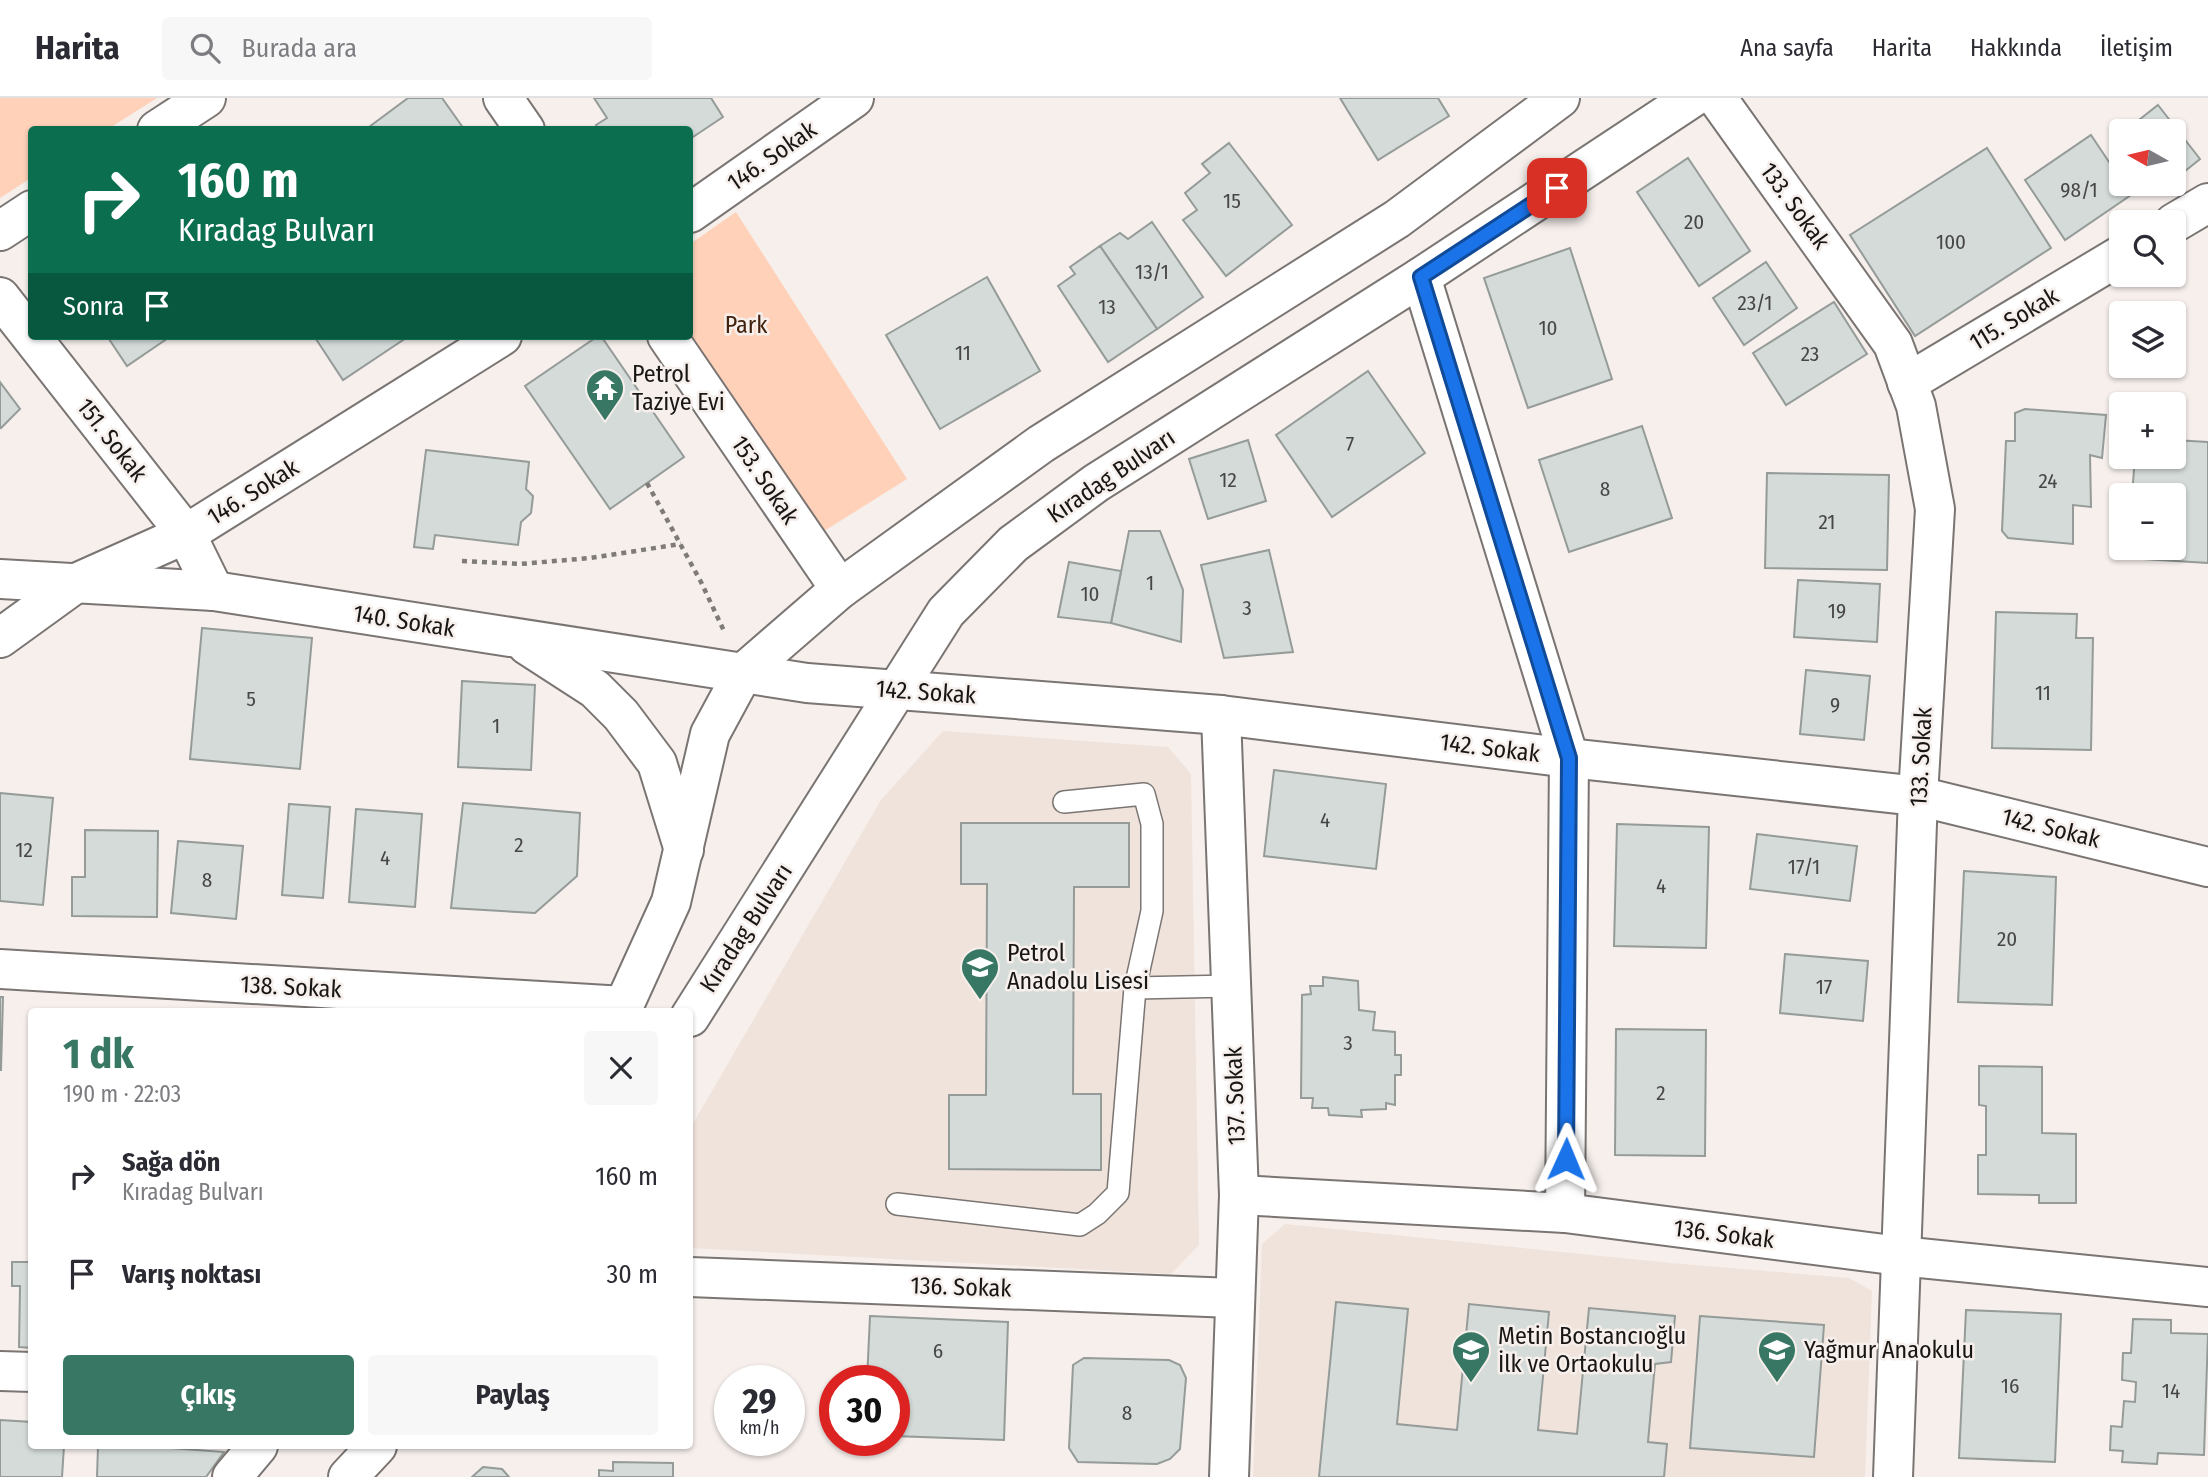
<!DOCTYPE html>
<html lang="tr">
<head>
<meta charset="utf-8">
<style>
  :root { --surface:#fff; --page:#f7f7f7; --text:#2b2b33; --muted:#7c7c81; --line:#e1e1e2; --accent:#387764 }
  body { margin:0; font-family:"Fira Sans Condensed",sans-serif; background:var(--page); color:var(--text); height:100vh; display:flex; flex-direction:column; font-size:26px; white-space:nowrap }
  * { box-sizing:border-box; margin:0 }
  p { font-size:23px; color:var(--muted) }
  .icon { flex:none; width:38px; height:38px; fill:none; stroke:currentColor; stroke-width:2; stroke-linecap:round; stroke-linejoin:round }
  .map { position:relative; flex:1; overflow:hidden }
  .drawer { position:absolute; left:28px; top:910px; width:665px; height:441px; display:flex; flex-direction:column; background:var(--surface); border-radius:7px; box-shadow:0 2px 5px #0004 }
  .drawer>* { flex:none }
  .banner { position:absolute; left:28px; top:28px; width:665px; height:214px; border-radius:7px; box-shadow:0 2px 5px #0004; background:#0b6e4f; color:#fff; overflow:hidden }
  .needle { width:46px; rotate:278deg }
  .buttons { position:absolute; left:2109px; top:21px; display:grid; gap:14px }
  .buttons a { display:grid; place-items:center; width:77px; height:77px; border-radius:7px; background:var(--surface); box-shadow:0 2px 5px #0004; font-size:35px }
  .speed { position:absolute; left:714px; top:1267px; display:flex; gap:14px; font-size:35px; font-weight:700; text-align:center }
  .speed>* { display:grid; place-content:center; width:91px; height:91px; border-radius:50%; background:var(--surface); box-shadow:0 2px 5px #0004; line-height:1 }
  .speed small { font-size:18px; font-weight:400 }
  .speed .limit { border:10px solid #d22; background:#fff; color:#111 }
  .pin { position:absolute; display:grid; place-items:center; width:60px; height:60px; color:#fff; margin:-30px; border-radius:14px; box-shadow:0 4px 10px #0006 }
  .me { position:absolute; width:77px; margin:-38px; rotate:1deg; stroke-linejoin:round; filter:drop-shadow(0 0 5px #0008) }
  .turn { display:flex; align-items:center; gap:24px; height:147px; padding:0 35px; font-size:32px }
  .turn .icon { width:91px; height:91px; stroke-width:2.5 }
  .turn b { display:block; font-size:49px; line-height:60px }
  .then { display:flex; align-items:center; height:66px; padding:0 35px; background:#0003; gap:14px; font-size:26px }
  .round { display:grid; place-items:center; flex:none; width:74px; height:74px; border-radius:7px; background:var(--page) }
  .summary { display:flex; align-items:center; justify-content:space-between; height:119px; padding:0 35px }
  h1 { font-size:42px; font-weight:700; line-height:52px; color:var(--accent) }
  .primary-button { display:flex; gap:14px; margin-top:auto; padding:14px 35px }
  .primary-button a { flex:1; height:80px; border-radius:7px; background:var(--accent); color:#fff; font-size:28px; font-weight:700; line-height:80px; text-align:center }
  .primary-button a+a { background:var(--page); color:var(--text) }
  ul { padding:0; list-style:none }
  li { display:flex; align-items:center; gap:21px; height:98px; padding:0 35px }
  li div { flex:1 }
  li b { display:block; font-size:26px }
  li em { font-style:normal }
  header { display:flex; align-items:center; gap:42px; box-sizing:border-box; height:98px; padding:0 35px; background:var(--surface); border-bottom:2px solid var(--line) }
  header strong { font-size:33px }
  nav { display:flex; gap:38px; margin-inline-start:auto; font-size:24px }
  .search { width:490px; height:63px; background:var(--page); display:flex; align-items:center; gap:18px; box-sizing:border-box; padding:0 24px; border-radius:7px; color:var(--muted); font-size:26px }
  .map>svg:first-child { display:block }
  .built { fill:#f0e3db }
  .green { fill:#ffd1b8 }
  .building { fill:#d4dbd8; stroke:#949b98; stroke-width:2 }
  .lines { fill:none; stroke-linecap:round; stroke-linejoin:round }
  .service-casing { stroke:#7a7572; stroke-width:24 }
  .minor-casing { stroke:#7a7572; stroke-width:42 }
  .secondary-casing { stroke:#7a7572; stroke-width:42 }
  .path { stroke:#7f7b79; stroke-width:4.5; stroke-dasharray:5 5; stroke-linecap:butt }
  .service { stroke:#fff; stroke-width:21 }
  .minor { stroke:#fff; stroke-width:38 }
  .secondary { stroke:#fff; stroke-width:38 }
  .route-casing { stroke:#114b97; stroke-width:18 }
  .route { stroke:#1a73e8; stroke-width:12 }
  .labels { text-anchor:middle; stroke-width:5; stroke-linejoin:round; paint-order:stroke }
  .number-label { font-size:21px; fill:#474746 }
  .street-label { font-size:24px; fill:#181615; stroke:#f6efec }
  .park-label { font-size:24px; fill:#42210d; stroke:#f6efec }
  .poi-label { font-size:24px; fill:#181615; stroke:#f6efec; text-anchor:start }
</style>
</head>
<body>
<header>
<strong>Harita</strong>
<div class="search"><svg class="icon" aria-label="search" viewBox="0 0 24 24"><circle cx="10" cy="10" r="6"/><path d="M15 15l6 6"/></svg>Burada ara</div>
<nav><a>Ana sayfa</a><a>Harita</a><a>Hakkında</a><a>İletişim</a></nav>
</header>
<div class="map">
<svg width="2208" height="1379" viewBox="0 0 2208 1379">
  <rect width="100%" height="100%" fill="#f6efec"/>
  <g class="built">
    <path d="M943,633l225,16 23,27 8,471 -28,29 -481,-26v-119l191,-329z"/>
    <path d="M1285,1126l386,39 178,15 23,13 -7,186h-612l9,-233z"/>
  </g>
  <g class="green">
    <path d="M0,0h157l-49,31 -76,1 -1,48 -31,20z"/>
    <path d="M736,114l171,267 -86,54 -132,-197 1,-92z"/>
  </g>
  <g class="building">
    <path d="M408,0h34l22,31 -99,1z"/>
    <path d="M594,0h117l12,19 -33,22v-9h-91l-3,-5 11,-7z"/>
    <path d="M1340,0h98l11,18 -71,44z"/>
    <path d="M2158,7l42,54 -26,21v-49h-49z"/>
    <path d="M2091,37l30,45v4h2l8,11 -66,45 -40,-60z"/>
    <path d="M1229,45l63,82 -66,51 -43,-56 14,-10 -12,-17 25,-20 -8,-9z"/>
    <path d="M1987,50l64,100 -136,88 -65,-101z"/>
    <path d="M1688,60l62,93 -51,35 -62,-94z"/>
    <path d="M1152,124l51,75 -46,32 -57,-83 20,-13 8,6z"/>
    <path d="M1100,148l57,83 -49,33 -50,-76 17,-12 -5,-7z"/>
    <path d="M1570,150l42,131 -84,29 -44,-130z"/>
    <path d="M1766,164l31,46 -53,37 -31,-47z"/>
    <path d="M987,179l53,94 -100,58 -54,-94z"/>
    <path d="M1834,204l33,52 -81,51 -33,-52z"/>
    <path d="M107,238h64l-44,30z"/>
    <path d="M314,238h95l-66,44z"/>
    <path d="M598,238h3l83,121 -74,52 -85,-123z"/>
    <path d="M1368,273l57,82 -93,64 -56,-82z"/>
    <path d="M0,284l20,27 -19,19 -1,-1z"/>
    <path d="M2025,311l81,6 -4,43 -12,-3 1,52 -18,-2v39l-65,-6 -6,-7 4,-90h9v-28z"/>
    <path d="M1642,328l30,92 -103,34 -30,-92z"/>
    <path d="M1248,342l18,61 -58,18 -19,-60z"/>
    <path d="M2174,342l34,2v121l-80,-5 1,-10h45v-53h-42l3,-38h39z"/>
    <path d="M426,352l103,12 -3,27 7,7 -2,17 -10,9 -3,23 -83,-10 -2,14 -19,-2z"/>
    <path d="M1767,375l122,2 -2,95 -122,-2z"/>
    <path d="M1129,433h31l23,59 -2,52 -70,-19z"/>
    <path d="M1269,452l24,102 -69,6 -23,-93z"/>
    <path d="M1069,464l52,9 -10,52 -53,-6z"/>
    <path d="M1798,482l82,4 -3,58 -83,-5z"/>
    <path d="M1996,514l81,2 -1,24h17l-2,112 -99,-2z"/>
    <path d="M202,530l110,10 -12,131 -110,-10z"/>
    <path d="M1806,572l64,6 -6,64 -64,-6z"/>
    <path d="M462,583l73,4 -4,85 -73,-3z"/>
    <path d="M1274,672l112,14 -10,85 -112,-13z"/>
    <path d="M0,695l53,5 -10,107 -43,-4z"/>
    <path d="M463,705l117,10 -3,63 -42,37 -84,-5z"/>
    <path d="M289,706l41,3 -7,91 -41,-3z"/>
    <path d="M356,711l66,5 -7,93 -66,-5z"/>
    <path d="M961,725h168v64h-55l-1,207h28v76l-152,-1v-74h37l1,-211h-26z"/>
    <path d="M1617,726l92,3 -3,121 -92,-2z"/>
    <path d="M85,732l73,1 -1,86 -85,-1v-39h13z"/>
    <path d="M1757,736l100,12 -7,55 -100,-12z"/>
    <path d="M178,743l65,5 -7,73 -65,-6z"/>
    <path d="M1964,773l92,6 -4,128 -94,-3z"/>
    <path d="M1785,856l83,7 -5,60 -83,-8z"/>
    <path d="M1323,879l35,4 1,29 16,2 -2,18 22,2v23h6v20h-6v30l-9,-2v6l-25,1 1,7 -33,-2 -1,-7h-16l1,-10h-12l1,-103 9,-1 -1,-8h13z"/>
    <path d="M0,899h3l-2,73h-1z"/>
    <path d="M1616,931l90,1 -1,126 -90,-1z"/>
    <path d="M1979,968l63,1v66l34,1v69h-37v-8l-61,-1v-39h8v-49l-7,-1z"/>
    <path d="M12,1164h20v86l-13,-1 1,-61h-8z"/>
    <path d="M1336,1204l72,7 -11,115 60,6 12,-126 80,8 -11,118 39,4 12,-126 86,8 -4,46 -16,2 -7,78 19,2 -3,33h-345z"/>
    <path d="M1966,1212l95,4 -6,148 -96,-4z"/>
    <path d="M870,1218l138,6 -4,118 -110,-4v-55h-27z"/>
    <path d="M1700,1218l124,9 -10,132 -124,-9z"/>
    <path d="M2133,1221l38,1v13l37,1 -4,121 -46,-2 -1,11 -35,-2 1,-11 -13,-1 1,-24 11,1 2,-26 11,1 1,-20 -14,-2 1,-27h8z"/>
    <path d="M1084,1260l85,2 11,5 6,13 -6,71 -10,10 -13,5 -79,-2 -9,-14 4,-83z"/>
    <path d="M0,1322l32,2v24h32l-2,31h-62z"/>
    <path d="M98,1348h47l79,6 -18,25h-109z"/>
    <path d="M613,1364l60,1v14h-74v-7l14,1z"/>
    <path d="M483,1369l19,2 7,8h-37z"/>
  </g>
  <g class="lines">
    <defs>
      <g id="service">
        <path d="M1135,890l96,-2"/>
        <path d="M897,1106l183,21 17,-11 21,-21 17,-205 17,-77v-87l-8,-30 -80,8"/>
      </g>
      <g id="minor">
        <path d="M503,0l22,32"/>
        <path d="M1717,0l176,246 23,62 19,103 -17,287 -25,681"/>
        <path d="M157,32l49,-32"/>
        <path d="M690,115l164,-115"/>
        <path d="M2174,125l34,-20"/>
        <path d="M0,133l32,-21"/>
        <path d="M1421,179l148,481 -4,455"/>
        <path d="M0,199l186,237 28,57"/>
        <path d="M667,238l173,253"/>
        <path d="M1907,285l214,-128"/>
        <path d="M0,481l214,12 593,92 414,32 348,43 349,38 290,71"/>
        <path d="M0,540l76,-55 110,-49 316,-198"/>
        <path d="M527,547l68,44 26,26 36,48 27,87"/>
        <path d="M1221,617l18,480 -10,282"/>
        <path d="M0,871l624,37"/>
        <path d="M1239,1097l326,18 335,43 308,31"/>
        <path d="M690,1179l543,21"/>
        <path d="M0,1273l32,1"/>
      </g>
      <g id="secondary">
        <path d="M621,914l50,-110 39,-168 33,-61 97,-84 201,-145 356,-225 163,-121"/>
        <path d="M690,919l256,-405 67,-68 83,-61 325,-206 271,-179"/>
        <path d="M232,1379l26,-31"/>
        <path d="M348,1379l29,-31"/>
      </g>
    </defs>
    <use href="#service" class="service-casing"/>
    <use href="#minor" class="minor-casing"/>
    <use href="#secondary" class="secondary-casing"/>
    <g class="path">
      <path d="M647,385l54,99 23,49"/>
      <path d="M462,463l58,3 70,-6 91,-14"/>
    </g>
    <use href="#service" class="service"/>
    <use href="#minor" class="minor"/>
    <use href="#secondary" class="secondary"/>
  </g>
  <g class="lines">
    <defs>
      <path id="route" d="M1557,90l-136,89 148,481 -3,401"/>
    </defs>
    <use href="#route" class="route-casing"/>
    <use href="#route" class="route"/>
  </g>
  <defs>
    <symbol id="temple-pin" viewBox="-11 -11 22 30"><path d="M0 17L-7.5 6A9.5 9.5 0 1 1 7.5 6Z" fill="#387764" stroke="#f6efec"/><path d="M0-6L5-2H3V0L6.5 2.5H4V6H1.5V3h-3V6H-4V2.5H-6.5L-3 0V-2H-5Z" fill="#fff"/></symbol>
    <symbol id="school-pin" viewBox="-11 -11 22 30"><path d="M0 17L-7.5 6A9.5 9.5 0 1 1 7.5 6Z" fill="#387764" stroke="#f6efec"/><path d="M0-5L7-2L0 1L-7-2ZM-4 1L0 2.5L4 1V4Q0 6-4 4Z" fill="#fff"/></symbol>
  </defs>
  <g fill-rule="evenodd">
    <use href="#temple-pin" x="583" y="268" width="44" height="60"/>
    <use href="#school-pin" x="958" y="847" width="44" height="60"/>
    <use href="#school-pin" x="1449" y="1230" width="44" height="60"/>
    <use href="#school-pin" x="1755" y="1230" width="44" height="60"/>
  </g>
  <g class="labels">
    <g class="number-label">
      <text x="2079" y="99">98/1</text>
      <text x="1232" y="110">15</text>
      <text x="1694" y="131">20</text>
      <text x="1951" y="151">100</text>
      <text x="1152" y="181">13/1</text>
      <text x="1755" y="212">23/1</text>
      <text x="1107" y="216">13</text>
      <text x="1548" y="237">10</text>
      <text x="963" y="262">11</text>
      <text x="1810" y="263">23</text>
      <text x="1350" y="353">7</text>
      <text x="1228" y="389">12</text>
      <text x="2048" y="390">24</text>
      <text x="1605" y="398">8</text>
      <text x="1827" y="431">21</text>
      <text x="1150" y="492">1</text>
      <text x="1090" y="503">10</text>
      <text x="1247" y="517">3</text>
      <text x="1837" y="520">19</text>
      <text x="2043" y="602">11</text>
      <text x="251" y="608">5</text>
      <text x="1835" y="614">9</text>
      <text x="496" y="635">1</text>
      <text x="1325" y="729">4</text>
      <text x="519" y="754">2</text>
      <text x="24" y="759">12</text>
      <text x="385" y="767">4</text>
      <text x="1804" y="776">17/1</text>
      <text x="207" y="789">8</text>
      <text x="1661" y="795">4</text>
      <text x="2007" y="848">20</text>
      <text x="1824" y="896">17</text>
      <text x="1348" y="952">3</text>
      <text x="1661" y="1002">2</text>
      <text x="938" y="1260">6</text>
      <text x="2010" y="1295">16</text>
      <text x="2171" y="1300">14</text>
      <text x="1127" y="1322">8</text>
    </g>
    <g class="street-label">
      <text transform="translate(772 58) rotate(-35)" y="8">146. Sokak</text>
      <text transform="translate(1795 108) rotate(54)" y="8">133. Sokak</text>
      <text transform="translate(2014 221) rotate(-31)" y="8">115. Sokak</text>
      <text transform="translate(112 342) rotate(52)" y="8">151. Sokak</text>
      <text transform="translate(1111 378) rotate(-34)" y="8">Kıradag Bulvarı</text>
      <text transform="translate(765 382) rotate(56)" y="8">153. Sokak</text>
      <text transform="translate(253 394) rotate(-32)" y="8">146. Sokak</text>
      <text transform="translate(404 523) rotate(9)" y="8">140. Sokak</text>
      <text transform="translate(926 594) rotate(4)" y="8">142. Sokak</text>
      <text transform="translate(1490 650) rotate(7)" y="8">142. Sokak</text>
      <text transform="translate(1921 659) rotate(-87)" y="8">133. Sokak</text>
      <text transform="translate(2051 730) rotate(14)" y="8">142. Sokak</text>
      <text transform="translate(746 830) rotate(-57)" y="8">Kıradag Bulvarı</text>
      <text transform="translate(291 889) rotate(3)" y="8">138. Sokak</text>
      <text transform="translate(1235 998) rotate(-92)" y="8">137. Sokak</text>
      <text transform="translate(1724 1136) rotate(7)" y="8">136. Sokak</text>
      <text transform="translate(961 1189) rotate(2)" y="8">136. Sokak</text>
    </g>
    <g class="park-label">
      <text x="746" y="235">Park</text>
    </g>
    <g class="poi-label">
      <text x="632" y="284">Petrol<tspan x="632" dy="28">Taziye Evi</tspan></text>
      <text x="1007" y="863">Petrol<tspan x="1007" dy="28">Anadolu Lisesi</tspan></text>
      <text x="1498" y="1246">Metin Bostancıoğlu<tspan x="1498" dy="28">İlk ve Ortaokulu</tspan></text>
      <text x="1804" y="1260">Yağmur Anaokulu</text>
    </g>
  </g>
</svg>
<div class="buttons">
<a><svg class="needle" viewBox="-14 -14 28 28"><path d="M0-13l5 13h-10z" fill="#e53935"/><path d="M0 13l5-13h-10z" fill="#7c7c81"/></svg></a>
<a><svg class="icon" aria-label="search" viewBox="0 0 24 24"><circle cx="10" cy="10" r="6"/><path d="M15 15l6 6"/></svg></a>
<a><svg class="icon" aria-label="layers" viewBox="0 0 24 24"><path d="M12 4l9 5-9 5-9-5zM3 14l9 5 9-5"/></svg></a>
<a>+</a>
<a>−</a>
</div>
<div class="speed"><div>29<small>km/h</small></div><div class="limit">30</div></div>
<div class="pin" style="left:1557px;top:90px;background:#d93025"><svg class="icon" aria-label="arrive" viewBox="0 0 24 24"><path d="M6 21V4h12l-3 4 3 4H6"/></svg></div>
<svg class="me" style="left:1566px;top:1061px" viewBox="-20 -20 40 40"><path d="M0-17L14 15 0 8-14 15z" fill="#1a73e8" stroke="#fff" stroke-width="4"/></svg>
<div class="banner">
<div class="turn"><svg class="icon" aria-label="right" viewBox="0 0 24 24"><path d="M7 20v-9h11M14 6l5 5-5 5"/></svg><div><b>160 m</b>Kıradag Bulvarı</div></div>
<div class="then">Sonra<svg class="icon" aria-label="arrive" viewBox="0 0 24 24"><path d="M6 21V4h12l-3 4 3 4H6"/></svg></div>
</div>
<section class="drawer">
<div class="summary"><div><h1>1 dk</h1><p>190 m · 22:03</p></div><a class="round"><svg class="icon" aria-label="close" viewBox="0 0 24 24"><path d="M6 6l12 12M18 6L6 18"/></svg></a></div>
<ul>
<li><svg class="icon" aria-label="right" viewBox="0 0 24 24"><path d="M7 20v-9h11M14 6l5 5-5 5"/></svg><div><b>Sağa dön</b><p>Kıradag Bulvarı</p></div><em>160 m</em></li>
<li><svg class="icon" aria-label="arrive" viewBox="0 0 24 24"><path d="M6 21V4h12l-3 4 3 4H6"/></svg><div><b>Varış noktası</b></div><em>30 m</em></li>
</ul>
<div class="primary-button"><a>Çıkış</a><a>Paylaş</a></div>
</section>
</div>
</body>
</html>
